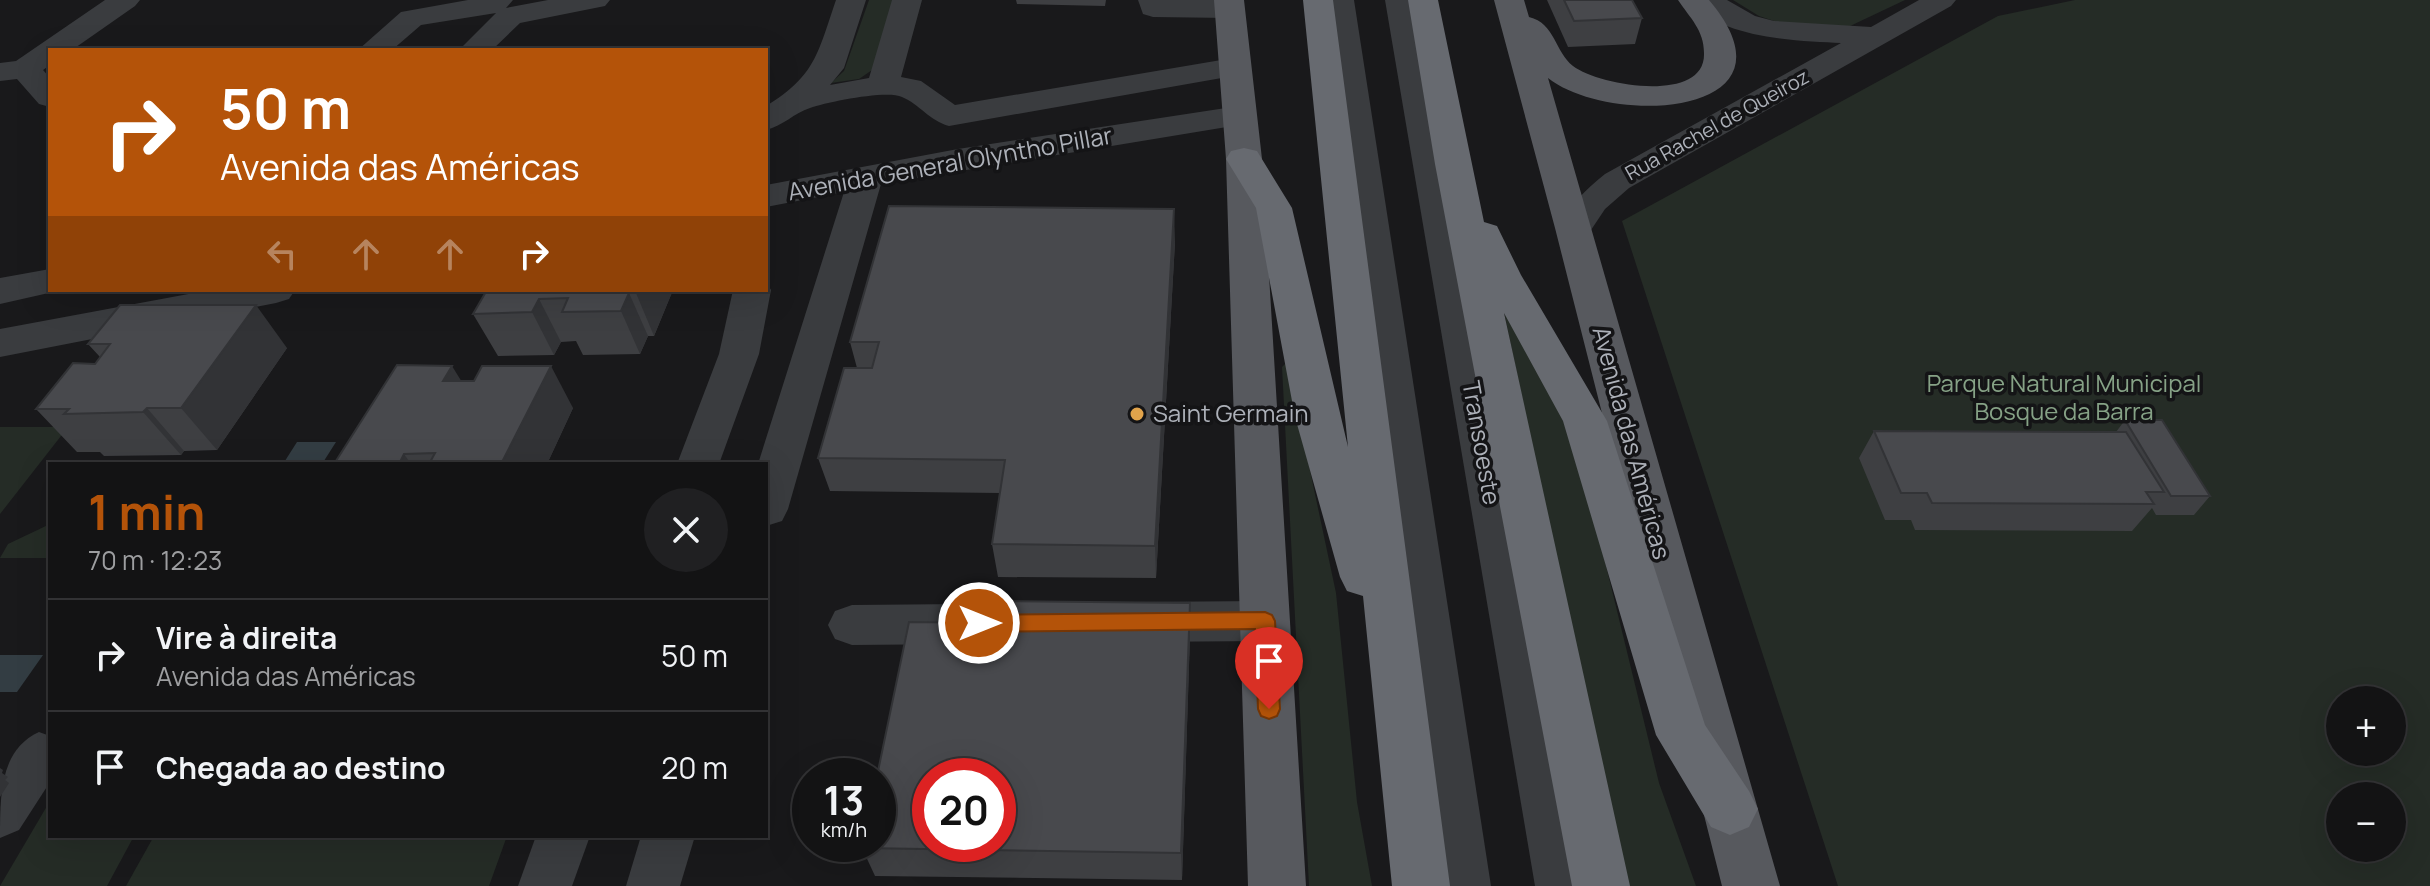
<!DOCTYPE html>
<html lang="pt">
<head>
<meta charset="utf-8">
<style>
  :root { --surface:#131314; --page:#202022; --text:#f1f3f6; --muted:#9d9ea0; --line:#323234; --accent:#b45309 }
  body { margin:0; font-family:Manrope,sans-serif; background:var(--page); color:var(--text); height:100vh; display:flex; flex-direction:column; font-size:30px; white-space:nowrap }
  * { box-sizing:border-box; margin:0 }
  p { font-size:26px; color:var(--muted) }
  .icon { flex:none; width:44px; height:44px; fill:none; stroke:currentColor; stroke-width:2; stroke-linecap:round; stroke-linejoin:round }
  .map { position:relative; flex:1; overflow:hidden }
  .drawer { position:absolute; left:48px; top:462px; width:720px; height:376px; display:flex; flex-direction:column; background:var(--surface); border-radius:0px; box-shadow:0 8px 32px #0002,0 0 0 2px var(--line) }
  .drawer>* { flex:none }
  .hud { position:absolute; left:48px; top:48px; width:720px; height:244px; border-radius:0px; box-shadow:0 8px 32px #0002,0 0 0 2px var(--line); background:#b45309; color:#fff; overflow:hidden }
  .controls { position:absolute; left:2326px; top:686px; display:grid; gap:16px }
  .controls a { display:grid; place-items:center; width:80px; height:80px; border-radius:50%; background:var(--surface); box-shadow:0 8px 32px #0002,0 0 0 2px var(--line); font-size:40px }
  .speed { position:absolute; left:792px; top:758px; display:flex; gap:16px; font-size:40px; font-weight:700; text-align:center }
  .speed>* { display:grid; place-content:center; width:104px; height:104px; border-radius:50%; background:var(--surface); box-shadow:0 8px 32px #0002,0 0 0 2px var(--line); line-height:1 }
  .speed small { font-size:20px; font-weight:400 }
  .speed .limit { border:12px solid #d22; background:#fff; color:#111 }
  .pin { position:absolute; display:grid; place-items:center; width:68px; height:68px; color:#fff; margin:-82px -34px; border-radius:50% 50% 50% 0; rotate:-45deg; box-shadow:0 0 8px #0007 }
  .pin .icon { rotate:45deg }
  .me { position:absolute; width:88px; margin:-44px; rotate:90deg; stroke-linejoin:round; filter:drop-shadow(0 0 6px #0008) }
  .turn { display:flex; align-items:center; gap:28px; height:168px; padding:0 40px; font-size:36px }
  .turn .icon { width:104px; height:104px; stroke-width:2.5 }
  .turn b { display:block; font-size:56px; line-height:68px }
  .lanes { display:flex; align-items:center; height:76px; padding:0 40px; background:#0003; justify-content:center; gap:40px; direction:ltr }
  .lanes .off { opacity:.35 }
  .round { display:grid; place-items:center; flex:none; width:84px; height:84px; border-radius:42px; background:var(--page) }
  .summary { display:flex; align-items:center; justify-content:space-between; height:136px; padding:0 40px }
  h1 { font-size:48px; font-weight:700; line-height:60px; color:var(--accent) }
  ul { padding:0; list-style:none }
  li { display:flex; align-items:center; gap:24px; height:112px; padding:0 40px; border-top:2px solid var(--line) }
  li div { flex:1 }
  li b { display:block; font-size:30px }
  li em { font-style:normal }
  .map>svg:first-child { display:block }
  .green { fill:#252c26; fill-rule:evenodd }
  .water { fill:#333d43 }
  .lines { fill:none; stroke-linecap:round; stroke-linejoin:round }
  .minor { fill:#3a3c3f; fill-rule:evenodd }
  .major { fill:#57595e; fill-rule:evenodd }
  .highway { fill:#676a70; fill-rule:evenodd }
  .wall { fill:#3e3f42 }
  .shaded-wall { fill:#323336 }
  .building { fill:#48494d; stroke:#323336; stroke-width:2; fill-rule:evenodd }
  .route { fill:#b45309; stroke:#753606; stroke-width:2 }
  .poi-dot { fill:#e1a34b; stroke:#141416; stroke-width:3 }
  .labels { text-anchor:middle; stroke-width:7; stroke-linejoin:round; paint-order:stroke }
  .far-street-label { font-size:20px; fill:#adb1b9; stroke:#141416 }
  .street-label { font-size:24px; fill:#adb1b9; stroke:#141416 }
  .park-label { font-size:24px; fill:#86a286; stroke:#141416 }
  .poi-label { font-size:24px; fill:#adb1b9; stroke:#141416; text-anchor:start }
</style>
</head>
<body>
<div class="map">
<svg width="2430" height="886" viewBox="0 0 2430 886">
  <rect width="100%" height="100%" fill="#19191b"/>
  <g class="green">
    <path d="M869,0h24l-18,68 -16,11 -28,4 13,-12z"/>
    <path d="M1733,0h172l-57,27 -68,-4 -21,-7z"/>
    <path d="M2075,0h355v886h-592l-216,-665 376,-205zM2340,700h52v52h-52zM2340,796h52v52h-52z"/>
    <path d="M1504,312l10,4 65,139 80,328 37,103h-71z"/>
    <path d="M1287,362l49,231 21,209 15,84h-63l-27,-519z"/>
    <path d="M0,427h68l-68,87z"/>
    <path d="M48,525l2,33h-50l8,-14z"/>
    <path d="M50,801v35h84l-27,50h-107z"/>
    <path d="M154,836h353l-18,50h-363z"/>
  </g>
  <g class="water">
    <path d="M297,442h39l-14,22h-39z"/>
    <path d="M0,655h43l-26,37h-17z"/>
  </g>
  <g class="lines">
    <g class="minor">
      <path d="M105,0h35l-5,6 -63,44h-22v15l-7,5 7,8v29l-11,-3 -22,-25 -17,2v-18l16,-2z"/>
      <path d="M468,0h45l-7,8 42,-8h62l-5,6 -85,17 -28,27h-33l37,-37 -75,12 -29,25h-34l43,-38z"/>
      <path d="M836,0h30l-22,68 -14,17 39,-7 23,-78h30l-21,77 20,4 34,24 278,-47 11,2 5,7 -5,7 -11,2 -284,50c-19,-5 -30,-22 -47,-29 -16,-7 -74,5 -92,11 -16,5 -27,18 -44,22v-24c50,-30 52,-54 70,-106z"/>
      <path d="M1138,0h92l10,3 5,6 -5,6 -10,3 -77,-1 -10,-3z"/>
      <path d="M1324,0h30l137,886h-54z"/>
      <path d="M1385,0h30l174,886h-54z"/>
      <path d="M1691,0h36l28,16 19,5 97,6 48,-27h37l-5,6 -322,182 -24,21 -18,27 -13,3 -13,-3 -5,-8c14,-22 29,-38 49,-54l236,-131c-42,-2 -123,-4 -150,-43z"/>
      <path d="M1239,106l12,3 4,7 -4,7 -370,61 -93,325 -6,12 -16,5v-62h-8l86,-272 -78,15v-22l192,-36z"/>
      <path d="M50,269v21h12l-62,14v-26z"/>
      <path d="M766,282l5,8 -12,64 -40,110h-42l42,-110 14,-64h33z"/>
      <path d="M210,290h85l-6,9 -13,4 -276,54v-28z"/>
      <path d="M1265,601l17,6 7,14 -7,14 -17,6 -131,1 -17,-6 -7,-14 7,-14 17,-6z"/>
      <path d="M964,604l17,6 7,14 -7,14 -17,6 -112,1 -17,-6 -7,-14 7,-14 17,-6z"/>
      <path d="M39,732l11,4v46l-31,48 -19,8c0,-44 0,-88 39,-106z"/>
      <path d="M536,836h54l-18,50h-54z"/>
      <path d="M641,836h54l-15,50h-54z"/>
    </g>
    <g class="major">
      <path d="M1214,0h30l18,159 44,727h-58l-22,-727z"/>
      <path d="M1494,0h30l5,17c26,6 26,35 44,49 26,20 133,38 131,-13 0,-23 -14,-35 -26,-53h31c99,117 -99,127 -161,78l232,808h-58l-167,-658z"/>
    </g>
    <g class="highway">
      <path d="M1303,0h30l117,886h-58l-29,-290 -16,-5 -7,-14 -45,-160 -39,-209 -30,-49 5,-8 13,-3 13,3 35,57 56,239z"/>
      <path d="M1408,0h30l46,222 13,4 24,49 86,146 98,304 44,66 9,18 -9,18 -19,8 -19,-8 -55,-92 -93,-314 -59,-108 126,573h-58l-137,-722z"/>
    </g>
  </g>
  <g class="wall">
    <path d="M1016,0h90l-1,6 -88,-2z"/>
    <path d="M1547,0h85l10,18 -7,26 -67,3z"/>
    <path d="M1175,242l-19,336 -158,-1 -6,-33 8,-51 -170,-2 -12,-33 39,-90 -7,-26z"/>
    <path d="M487,290h186l-19,46h-6l-8,18 -57,1 -7,-14 -15,1 -7,13 -56,1 -25,-42z"/>
    <path d="M88,344l199,4 -70,102 -33,1 -3,4 -77,1 -4,-4h-23l-41,-43 59,-45 5,-7z"/>
    <path d="M461,381l112,27 -26,56h-213z"/>
    <path d="M2125,420l85,76 -16,19h-38l-4,-7 -20,23 -217,-1 -4,-10h-26l-26,-62 15,-27 242,1z"/>
    <path d="M1190,603v32l-8,245 -307,-4 -13,-28 135,-225z"/>
  </g>
  <g class="shaded-wall">
    <path d="M1174,209l1,33 -19,336 -1,-32z"/>
    <path d="M637,290h36l-19,46 -18,-43z"/>
    <path d="M629,293l19,43 -8,18 -19,-43z"/>
    <path d="M539,299l22,43 -7,13 -22,-43z"/>
    <path d="M256,305l31,43 -70,102 -36,-42z"/>
    <path d="M452,366l26,42 -35,-27z"/>
    <path d="M551,366l22,42 -26,56h-46z"/>
    <path d="M147,408l37,43 -3,4 -38,-43z"/>
    <path d="M404,454l7,10h-12z"/>
    <path d="M1190,603v32l-8,245 -1,-27z"/>
    <path d="M0,768l3,2 -1,3 6,4 -3,3 4,3 -9,14z"/>
  </g>
  <g class="building">
    <path d="M1564,0h68l10,18 -68,3z"/>
    <path d="M889,206l285,3 -19,337 -163,-2 13,-84 -187,-2 26,-90h28l7,-26h-29z"/>
    <path d="M487,290h150l-1,3h-7l-8,18 -59,1 6,-14 -29,1 -7,13 -59,2z"/>
    <path d="M120,305h136l-75,103h-34l-4,4 -79,2 5,-5h-33l37,-46 22,1 15,-20h-22z"/>
    <path d="M397,365l55,1 -9,15h31l8,-15h69l-50,98h-72l6,-11 -31,1 -5,10h-65z"/>
    <path d="M2125,420h37l48,76h-39z"/>
    <path d="M1874,431l252,1 38,60h-18l8,12 -222,-1 -5,-10h-26z"/>
    <path d="M1001,601l189,2 -9,250 -319,-5 1,-4h15l-1,-68 32,-154 88,1zM930,776h68v68h-68z"/>
  </g>
  <path class="route" d="M1265,612l7,3 3,6 5,88 -3,7 -8,3 -8,-3 -3,-7 -3,-80 -276,3 -7,-3 -3,-6 3,-6 7,-2z"/>
  <circle class="poi-dot" cx="1137" cy="414" r="8"/>
  <g class="labels">
    <g class="far-street-label">
      <text transform="translate(1717 125) rotate(-29)" y="7">Rua Rachel de Queiroz</text>
    </g>
    <g class="street-label">
      <text transform="translate(950 164) rotate(-10)" y="8">Avenida General Olyntho Pillar</text>
      <text transform="translate(1481 443) rotate(80)" y="8">Transoeste</text>
      <text transform="translate(1631 443) rotate(75)" y="8">Avenida das Américas</text>
    </g>
    <g class="park-label">
      <text x="2064" y="392">Parque Natural Municipal<tspan x="2064" dy="28">Bosque da Barra</tspan></text>
    </g>
    <g class="poi-label">
      <text x="1153" y="422">Saint Germain</text>
    </g>
  </g>
</svg>
<div class="controls">
<a>+</a>
<a>−</a>
</div>
<div class="speed"><div>13<small>km/h</small></div><div class="limit">20</div></div>
<div class="pin" style="left:1269px;top:709px;background:#d93025"><svg class="icon" aria-label="arrive" viewBox="0 0 24 24"><path d="M6 21V4h12l-3 4 3 4H6"/></svg></div>
<svg class="me" style="left:979px;top:623px" viewBox="-20 -20 40 40"><circle r="17" fill="#b45309" stroke="#fff" stroke-width="3"/><path d="M0-11L8 9 0 5-8 9z" fill="#fff"/></svg>
<div class="hud">
<div class="turn"><svg class="icon" aria-label="right" viewBox="0 0 24 24"><path d="M7 20v-9h11M14 6l5 5-5 5"/></svg><div><b>50 m</b>Avenida das Américas</div></div>
<div class="lanes"><svg class="icon off" aria-label="left" viewBox="0 0 24 24"><path d="M17 20v-9H6M10 6l-5 5 5 5"/></svg><svg class="icon off" aria-label="ahead" viewBox="0 0 24 24"><path d="M12 20V5M6 11l6-6 6 6"/></svg><svg class="icon off" aria-label="ahead" viewBox="0 0 24 24"><path d="M12 20V5M6 11l6-6 6 6"/></svg><svg class="icon" aria-label="right" viewBox="0 0 24 24"><path d="M7 20v-9h11M14 6l5 5-5 5"/></svg></div>
</div>
<section class="drawer">
<div class="summary"><div><h1>1 min</h1><p>70 m · 12:23</p></div><a class="round"><svg class="icon" aria-label="close" viewBox="0 0 24 24"><path d="M6 6l12 12M18 6L6 18"/></svg></a></div>
<ul>
<li><svg class="icon" aria-label="right" viewBox="0 0 24 24"><path d="M7 20v-9h11M14 6l5 5-5 5"/></svg><div><b>Vire à direita</b><p>Avenida das Américas</p></div><em>50 m</em></li>
<li><svg class="icon" aria-label="arrive" viewBox="0 0 24 24"><path d="M6 21V4h12l-3 4 3 4H6"/></svg><div><b>Chegada ao destino</b></div><em>20 m</em></li>
</ul>
</section>
</div>
</body>
</html>
